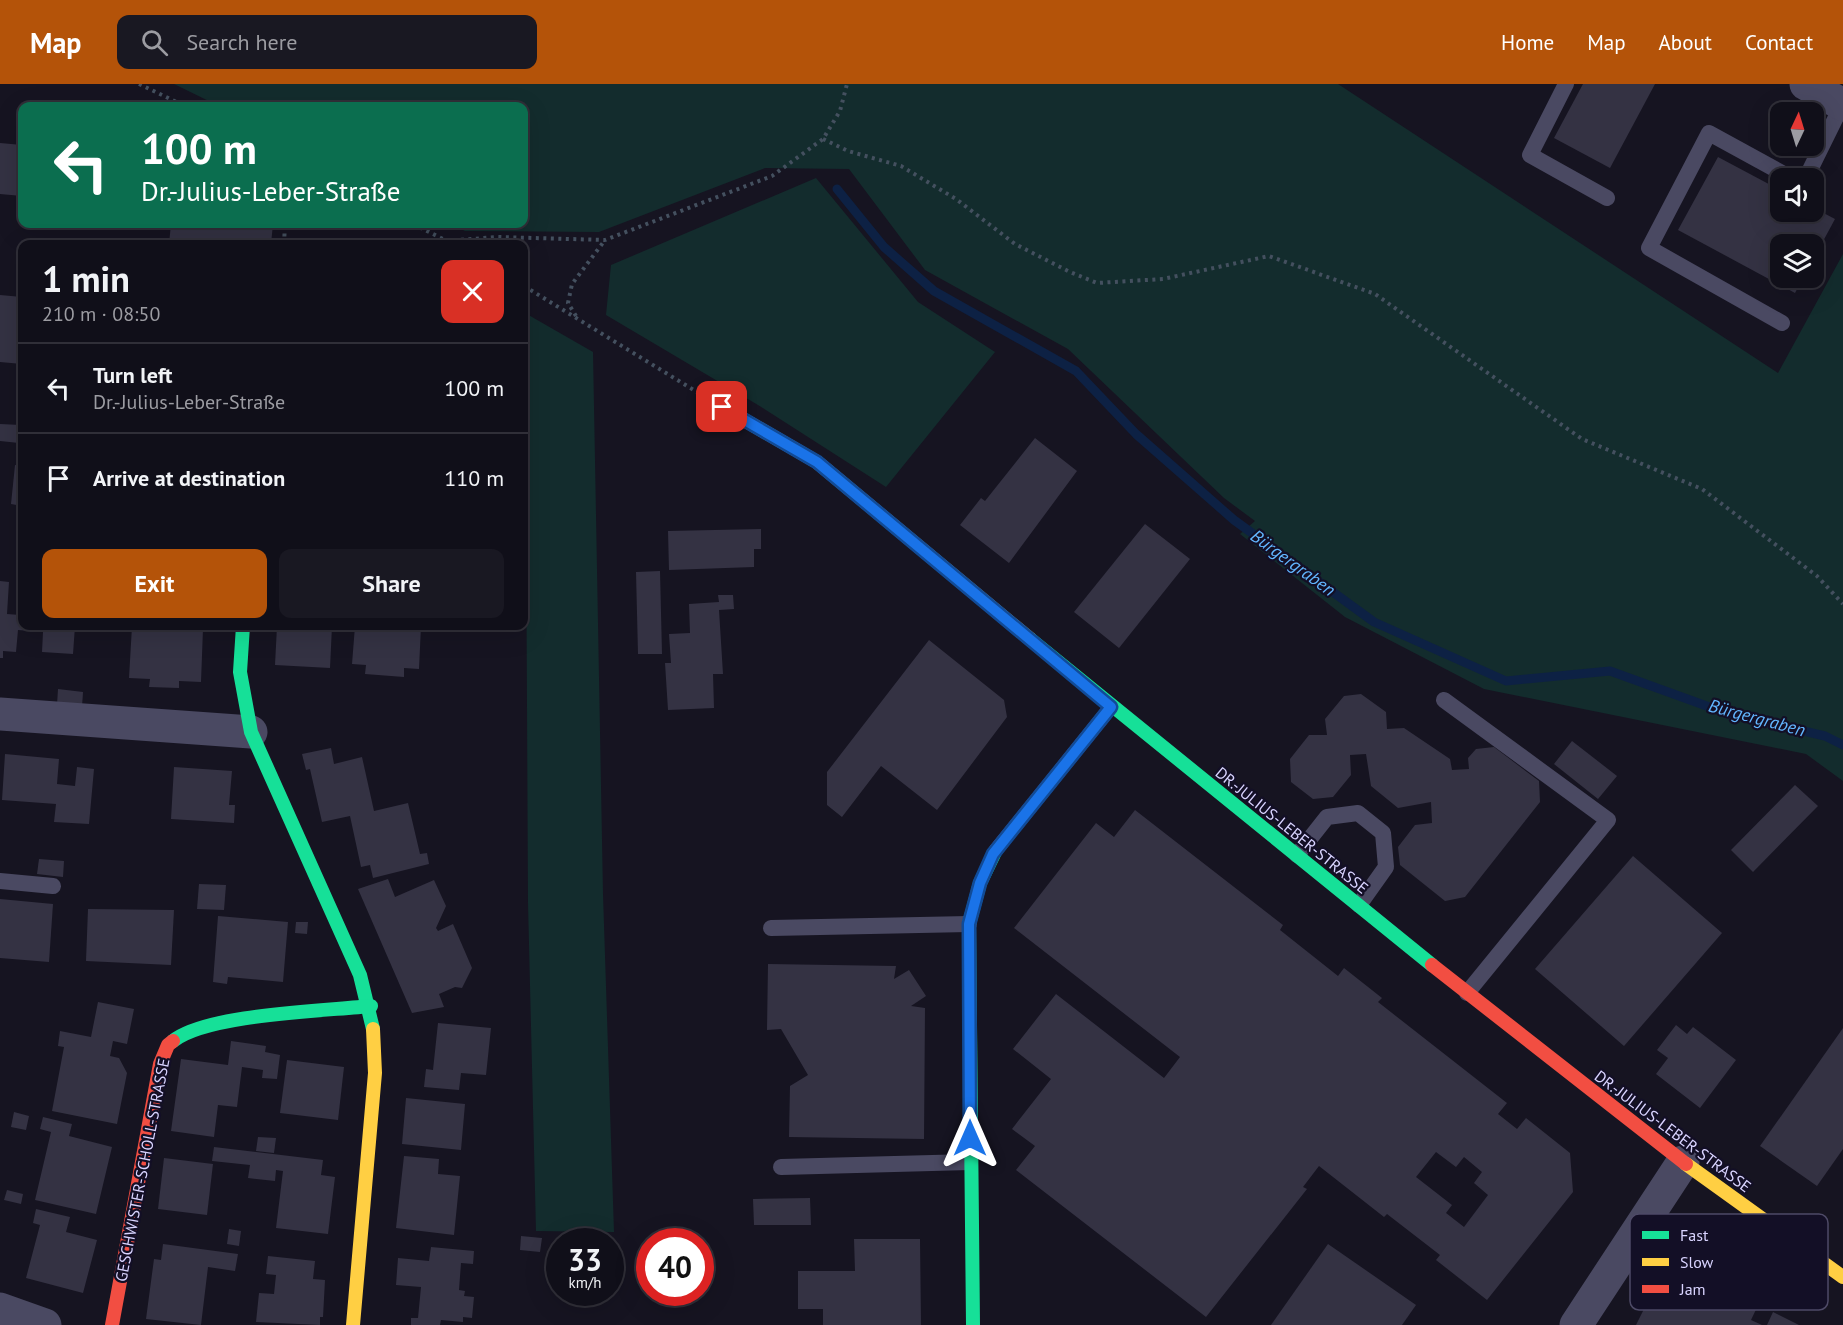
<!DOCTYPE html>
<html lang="en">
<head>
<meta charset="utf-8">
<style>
  :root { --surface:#100f19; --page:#191822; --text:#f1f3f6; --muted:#9c9ca2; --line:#302f38; --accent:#b45309 }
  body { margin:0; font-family:"PT Sans",sans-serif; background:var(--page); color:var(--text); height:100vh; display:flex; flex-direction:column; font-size:22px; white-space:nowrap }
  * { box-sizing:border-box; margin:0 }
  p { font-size:20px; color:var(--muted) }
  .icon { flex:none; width:33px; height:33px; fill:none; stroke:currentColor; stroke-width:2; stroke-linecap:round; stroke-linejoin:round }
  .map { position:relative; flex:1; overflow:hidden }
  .panel { position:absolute; left:18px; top:156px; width:510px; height:390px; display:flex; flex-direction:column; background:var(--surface); border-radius:12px; box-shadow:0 6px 24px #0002,0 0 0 2px var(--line) }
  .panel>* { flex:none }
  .hud { position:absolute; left:18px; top:18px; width:510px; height:126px; border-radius:12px; box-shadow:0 6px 24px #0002,0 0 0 2px var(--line); background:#0b6e4f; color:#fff; overflow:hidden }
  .needle { width:39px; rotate:4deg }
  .tools { position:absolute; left:1770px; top:18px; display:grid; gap:12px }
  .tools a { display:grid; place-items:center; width:54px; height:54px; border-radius:12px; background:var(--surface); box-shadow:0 6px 24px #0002,0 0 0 2px var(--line); font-size:30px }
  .speed { position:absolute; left:546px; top:1144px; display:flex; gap:12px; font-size:30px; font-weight:700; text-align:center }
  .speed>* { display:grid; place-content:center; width:78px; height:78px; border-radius:50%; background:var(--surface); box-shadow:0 6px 24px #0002,0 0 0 2px var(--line); line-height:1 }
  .speed small { font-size:15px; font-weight:400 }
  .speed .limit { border:9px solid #d22; background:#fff; color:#111 }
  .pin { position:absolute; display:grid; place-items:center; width:51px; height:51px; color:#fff; margin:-26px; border-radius:12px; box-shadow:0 3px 9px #0006 }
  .me { position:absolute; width:66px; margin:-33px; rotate:0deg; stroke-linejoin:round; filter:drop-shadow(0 0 4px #0008) }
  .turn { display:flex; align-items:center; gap:21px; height:126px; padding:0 24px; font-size:27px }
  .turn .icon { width:78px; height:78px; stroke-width:2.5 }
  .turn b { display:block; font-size:42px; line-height:51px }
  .round { display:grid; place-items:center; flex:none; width:63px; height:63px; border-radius:12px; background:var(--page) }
  .overview { display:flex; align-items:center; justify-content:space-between; height:102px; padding:0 24px }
  h1 { font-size:36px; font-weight:700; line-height:45px }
  .primary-button { display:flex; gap:12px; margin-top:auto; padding:12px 24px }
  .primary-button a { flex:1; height:69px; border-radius:12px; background:var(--accent); color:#fff; font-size:24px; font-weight:700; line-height:69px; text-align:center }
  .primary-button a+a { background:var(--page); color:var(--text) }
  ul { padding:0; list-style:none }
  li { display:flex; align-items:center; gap:18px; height:90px; padding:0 24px; border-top:2px solid var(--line) }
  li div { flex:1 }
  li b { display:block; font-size:22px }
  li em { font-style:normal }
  header { display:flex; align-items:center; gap:36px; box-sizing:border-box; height:84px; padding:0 30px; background:var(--accent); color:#fff }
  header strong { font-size:28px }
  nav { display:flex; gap:33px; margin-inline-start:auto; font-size:21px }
  .search { width:420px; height:54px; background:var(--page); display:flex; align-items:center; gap:15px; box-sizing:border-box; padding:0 21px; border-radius:12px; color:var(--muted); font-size:22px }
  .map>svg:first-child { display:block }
  .green { fill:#132c2d }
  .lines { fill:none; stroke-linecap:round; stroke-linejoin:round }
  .stream { stroke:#0d2144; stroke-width:9 }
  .building { fill:#343243; fill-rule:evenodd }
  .path { stroke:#44505f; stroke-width:4; stroke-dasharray:3 4.5; stroke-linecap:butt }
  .lane { stroke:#4a4962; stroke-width:16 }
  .street { stroke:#4a4962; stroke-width:33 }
  .fast { stroke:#16e098; stroke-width:14 }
  .slow { stroke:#ffcf43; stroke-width:14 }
  .jam { stroke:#f24e42; stroke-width:14 }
  .route-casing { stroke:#114b97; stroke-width:15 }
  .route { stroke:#1a73e8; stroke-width:10 }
  .labels { text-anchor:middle; stroke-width:4.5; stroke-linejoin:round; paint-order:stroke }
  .street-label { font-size:16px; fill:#d9d4ff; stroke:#130f26 }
  .water-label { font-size:18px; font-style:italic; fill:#62b6ff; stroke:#130f26 }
  .key { fill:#130f26; stroke:#4e4a67; stroke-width:1.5 }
  .key-label { font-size:16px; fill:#d9d4ff }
</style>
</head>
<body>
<header>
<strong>Map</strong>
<div class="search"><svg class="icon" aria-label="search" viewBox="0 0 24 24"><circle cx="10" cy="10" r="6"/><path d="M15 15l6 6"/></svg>Search here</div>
<nav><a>Home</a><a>Map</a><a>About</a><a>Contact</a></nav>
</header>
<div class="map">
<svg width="1843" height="1241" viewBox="0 0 1843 1241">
  <rect width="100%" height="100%" fill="#161421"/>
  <g class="green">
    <path d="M174,0h1164l440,289 65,-119v527l-37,-27 -322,-65 -139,-72 -105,-83 15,-13 -31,-23 -156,-149 -143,-79 -76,-101 -84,-1 -166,64 -134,-1 -14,-7h73v-118h-305z"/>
    <path d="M816,94l102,124 77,50 -109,135 -128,-82 -152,-90 5,-50z"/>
    <path d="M525,229l68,39 10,542 11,338 -78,-1 -8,-328z"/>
  </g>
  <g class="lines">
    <path class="stream" d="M837,105l47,58 50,44 142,80 60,63 98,86 140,102 132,59 104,-10 116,42 99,23 18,9"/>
  </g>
  <g class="building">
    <path d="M1583,0h72l-45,84 -56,-30z"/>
    <path d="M0,59l22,2v51l-22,-2z"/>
    <path d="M1718,73l62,33v22h34v-4l21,11 -21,39v-14h-34v34h23l-8,15 -117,-63z"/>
    <path d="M85,140h19v3l-19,-2z"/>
    <path d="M171,140h102l-2,20h-102z"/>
    <path d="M0,211l22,2v67l-22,-2z"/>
    <path d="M0,340l21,1 -2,18 -19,-2z"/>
    <path d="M1035,354l42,33 -68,92 -49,-38 21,-27 4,3z"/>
    <path d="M15,381l7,1v40l-11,-2z"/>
    <path d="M1145,440l45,35 -71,89 -45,-36z"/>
    <path d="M761,445v20h-7v18l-85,3 -1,-39z"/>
    <path d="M660,487l2,83h-24l-2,-82z"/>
    <path d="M0,497l9,1 -2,32 13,1 2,-15v26h53l-2,28 -31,-2 1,-20 -25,-2 -2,22 -13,-1v7h-3z"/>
    <path d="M718,511h15l1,14 -15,1 4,64h-10l1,34 -46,2 -3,-47h6l-2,-29 21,-1 -1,-29 30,-2z"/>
    <path d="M132,542l71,3 -2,53 -22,-1v7l-30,-1 1,-8 -21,-1z"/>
    <path d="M277,542h55l-2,42 -55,-3z"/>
    <path d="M355,542h66l-2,43 -15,-1v9l-39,-3 1,-9 -14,-1z"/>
    <path d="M929,556l75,60 3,17 -70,93 -56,-44 -39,51 -15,-12v-33z"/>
    <path d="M58,605l25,3 -1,15 -25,-2z"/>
    <path d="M1361,610l25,18 1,17 17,-1 46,31 2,11 17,-1 -1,-11 8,-9 18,-2 45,34 1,21 -75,95 -20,4 -45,-36 -2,-18 17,-22 17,-2 -1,-21 -33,6 -27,-22 -5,-32 -16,1 1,20 -18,22 -20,2 -22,-17 -1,-23 19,-24h18l-2,-16 19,-23z"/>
    <path d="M1572,657l45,35 -19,23 -44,-35z"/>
    <path d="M331,664l3,16 28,-7 12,54 34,-8 12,51 7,-1 2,11 -56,14 -3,-13 -9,2 -11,-51 -28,6 -12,-53 -4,1 -4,-16z"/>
    <path d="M5,670l54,5 -2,25 18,2 2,-19 17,2 -5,55 -35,-2 2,-18 -54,-4z"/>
    <path d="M174,683l58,4 -3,34h6l-1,18 -63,-4z"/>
    <path d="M1795,701l23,21 -65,66 -22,-22z"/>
    <path d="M1135,726l148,115 -3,5 58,46 6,-8 38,30 -4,4 129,101 -9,11 19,15 9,-11 44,35 3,39 -86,108 -51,-40 4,-5 -53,-41 -3,3 -65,-51 -16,21 4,2 -101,128 -190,-147 19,-24 -23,-17 39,-50 -38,-30 43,-55 108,84 16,-21 -166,-129 82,-105 18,14zM1436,1068l20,15 8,-10 18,15 -8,11 14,12 -24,32 -18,-14 6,-8 -36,-28z"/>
    <path d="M1633,772l89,77 -98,113 -89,-77z"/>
    <path d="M39,775l25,2 -1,16 -26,-3z"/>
    <path d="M388,795l7,18 39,-17 12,26 -10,22 2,3 15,-7 19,44 -10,20 -7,-1 -16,7 5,13 -32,6 -54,-124z"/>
    <path d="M199,800l27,1 -2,25 -27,-1z"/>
    <path d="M0,815l53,5 -4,58 -49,-4z"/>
    <path d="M88,825l86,1 -3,55 -85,-4z"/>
    <path d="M218,832l70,6 -5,60 -55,-5 -1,7 -14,-2z"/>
    <path d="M296,838h12l-1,12 -12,-1z"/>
    <path d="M768,880l128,2 -2,13 15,-9 17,26 -15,10 14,2 -1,131 -135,-2 1,-51 18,-11 -27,-46 -14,1z"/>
    <path d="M98,918l36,7 -7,35 -14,-3 -3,15 9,2 8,15 -10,51 -65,-13 12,-64 -6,-1 2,-15 31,6z"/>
    <path d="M438,939l53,5 -5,47 -25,-2 -2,17 -35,-3 2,-18 7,1z"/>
    <path d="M1676,941l11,9 6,-7 43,33 -36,48 -44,-34 12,-16 -11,-8z"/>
    <path d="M1843,944v121l-26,37 -57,-40z"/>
    <path d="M231,957l35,5 -1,6 15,3 -3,24 -15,-1 1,-8 -21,-3 -5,40 -19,-2 -4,32 -43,-6 10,-72 47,6z"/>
    <path d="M287,976l57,7 -6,53 -58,-7z"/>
    <path d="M406,1014l59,6 -4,46 -59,-6z"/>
    <path d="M14,1028l15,4 -3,14 -15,-3z"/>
    <path d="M43,1033l29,7 -3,12 43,11 -16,67 -61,-14 16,-68 -11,-3z"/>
    <path d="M258,1053l18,1 -2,15 -18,-2z"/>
    <path d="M214,1063l109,13 -2,15 14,2 -7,57 -52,-6 7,-57 -7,-1 -1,11 -27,-3 2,-13 -38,-4z"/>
    <path d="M404,1072l35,3 -1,15 22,2 -6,59 -58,-7z"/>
    <path d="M164,1074l49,6 -6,51 -49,-6z"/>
    <path d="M7,1106l16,4 -2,10 -17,-4z"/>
    <path d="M810,1114l1,27h-57l-1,-26z"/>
    <path d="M36,1125l34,8 -4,15 31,8 -14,53 -57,-15 14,-53 -7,-2z"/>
    <path d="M229,1145l12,2 -2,15 -12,-2z"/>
    <path d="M521,1152l21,2 -2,14 -20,-2z"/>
    <path d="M854,1155h66l1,86h-98v-16h-25v-38h57z"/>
    <path d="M163,1160l75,10 -3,17 -27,-4 -7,58 -55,-6 8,-60 7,1z"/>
    <path d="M1328,1160l88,61 -14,20h-131z"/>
    <path d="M431,1163l43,4 -1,13 -12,-1 -2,27 6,1 -1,5 10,1 -2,21 -9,-1v5l-22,-2 -1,5h-29v-7h7l3,-31 -25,-2 2,-27 31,3z"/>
    <path d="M268,1172l47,5 -2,18 12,1 -2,37h-3v8l-64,-3 3,-29 15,1 2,-19 -10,-1z"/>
    <path d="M1691,1181l70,34 -10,21 11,5h-126l24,-48 20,9z"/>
    <path d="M1773,1228l26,13h-32z"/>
  </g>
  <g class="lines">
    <g class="path">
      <path d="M139,0l46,22"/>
      <path d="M823,55l25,12 53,15 55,33 59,45 55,28 27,11 66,-4 106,-23 106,38 207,145 120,50 115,87 26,28"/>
      <path d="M413,140l40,20"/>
      <path d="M446,157l51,-4 108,3 167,-64 51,-37 17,-28 7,-27"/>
      <path d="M284,160l1,-20"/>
      <path d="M524,202l173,106"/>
      <path d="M576,232l-8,-13 4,-19 33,-44"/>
    </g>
    <g class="lane">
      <path d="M1566,0l-36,71 77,43"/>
      <path d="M1806,94l36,-73"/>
      <path d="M1782,239l-133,-75 60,-115 82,45"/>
      <path d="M1444,616l164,120 -141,173"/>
      <path d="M1297,771l30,-38 31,-4 25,20 3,34 -27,38"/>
      <path d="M0,797l53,5"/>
      <path d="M771,844l198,-4"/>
      <path d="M781,1083l189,-5"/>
    </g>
    <g class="street">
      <path d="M1806,0l37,21"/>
      <path d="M0,630l251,18"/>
      <path d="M0,1225l45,16"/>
      <path d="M1576,1241l107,-163"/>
    </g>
    <g class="fast">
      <path d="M243,542l-3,46 11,60 109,243 13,54"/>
      <path d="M1030,555l402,326"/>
      <path d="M173,957c34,-27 151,-30 198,-35"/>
      <path d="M973,1241l-4,-401 11,-41 16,-33"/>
    </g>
    <g class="slow">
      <path d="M722,323l95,55 213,177"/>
      <path d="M1686,1080l157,113"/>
      <path d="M353,1241l22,-252 -2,-44"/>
    </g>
    <g class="jam">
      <path d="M996,766l115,-143"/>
      <path d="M1432,881l254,199"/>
      <path d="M112,1241l48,-261 8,-19 5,-4"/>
    </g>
  </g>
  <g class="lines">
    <defs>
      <path id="route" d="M722,323l95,55 294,245 -118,147 -13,29 -11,41 1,214"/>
    </defs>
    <use href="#route" class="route-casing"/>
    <use href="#route" class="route"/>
  </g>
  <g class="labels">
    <g class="street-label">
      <text transform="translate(1292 746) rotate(39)" y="6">DR.-JULIUS-LEBER-STRASSE</text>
      <text transform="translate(1673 1047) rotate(37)" y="6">DR.-JULIUS-LEBER-STRASSE</text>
      <text transform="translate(142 1086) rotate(-79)" y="6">GESCHWISTER-SCHOLL-STRASSE</text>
    </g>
    <g class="water-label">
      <text transform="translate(1293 479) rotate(36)" y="6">Bürgergraben</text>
      <text transform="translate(1757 634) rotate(15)" y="6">Bürgergraben</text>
    </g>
  </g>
  <rect x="1630" y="1130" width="198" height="96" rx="9" class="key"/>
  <rect x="1642" y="1147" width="27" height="8" fill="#16e098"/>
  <rect x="1642" y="1174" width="27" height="8" fill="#ffcf43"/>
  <rect x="1642" y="1201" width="27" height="8" fill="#f24e42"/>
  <g class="key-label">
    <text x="1680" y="1157">Fast</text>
    <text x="1680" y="1184">Slow</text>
    <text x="1680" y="1211">Jam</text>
  </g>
</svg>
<div class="tools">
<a><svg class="needle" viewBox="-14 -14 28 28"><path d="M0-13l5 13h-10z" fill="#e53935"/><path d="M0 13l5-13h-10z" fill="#9c9ca2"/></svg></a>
<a><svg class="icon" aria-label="sound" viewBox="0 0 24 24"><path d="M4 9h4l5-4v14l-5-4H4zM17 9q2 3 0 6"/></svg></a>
<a><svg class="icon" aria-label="layers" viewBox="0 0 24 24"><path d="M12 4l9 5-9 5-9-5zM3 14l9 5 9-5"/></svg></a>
</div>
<div class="speed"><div>33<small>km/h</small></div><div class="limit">40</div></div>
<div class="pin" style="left:722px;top:323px;background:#d93025"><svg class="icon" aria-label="arrive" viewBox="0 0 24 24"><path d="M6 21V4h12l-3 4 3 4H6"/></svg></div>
<svg class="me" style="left:970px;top:1054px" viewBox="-20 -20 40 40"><path d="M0-17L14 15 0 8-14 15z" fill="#1a73e8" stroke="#fff" stroke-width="4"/></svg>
<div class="hud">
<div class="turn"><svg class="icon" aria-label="left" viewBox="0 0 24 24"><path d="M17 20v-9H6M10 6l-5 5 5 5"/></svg><div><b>100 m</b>Dr.-Julius-Leber-Straße</div></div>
</div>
<section class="panel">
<div class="overview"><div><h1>1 min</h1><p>210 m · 08:50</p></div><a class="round" style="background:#d93025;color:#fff"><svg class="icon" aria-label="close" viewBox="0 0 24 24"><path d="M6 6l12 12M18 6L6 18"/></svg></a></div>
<ul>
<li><svg class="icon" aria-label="left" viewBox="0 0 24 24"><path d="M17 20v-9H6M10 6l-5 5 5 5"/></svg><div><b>Turn left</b><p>Dr.-Julius-Leber-Straße</p></div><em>100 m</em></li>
<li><svg class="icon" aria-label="arrive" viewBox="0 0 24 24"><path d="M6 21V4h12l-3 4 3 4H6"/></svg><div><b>Arrive at destination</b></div><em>110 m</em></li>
</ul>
<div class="primary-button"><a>Exit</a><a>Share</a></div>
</section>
</div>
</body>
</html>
